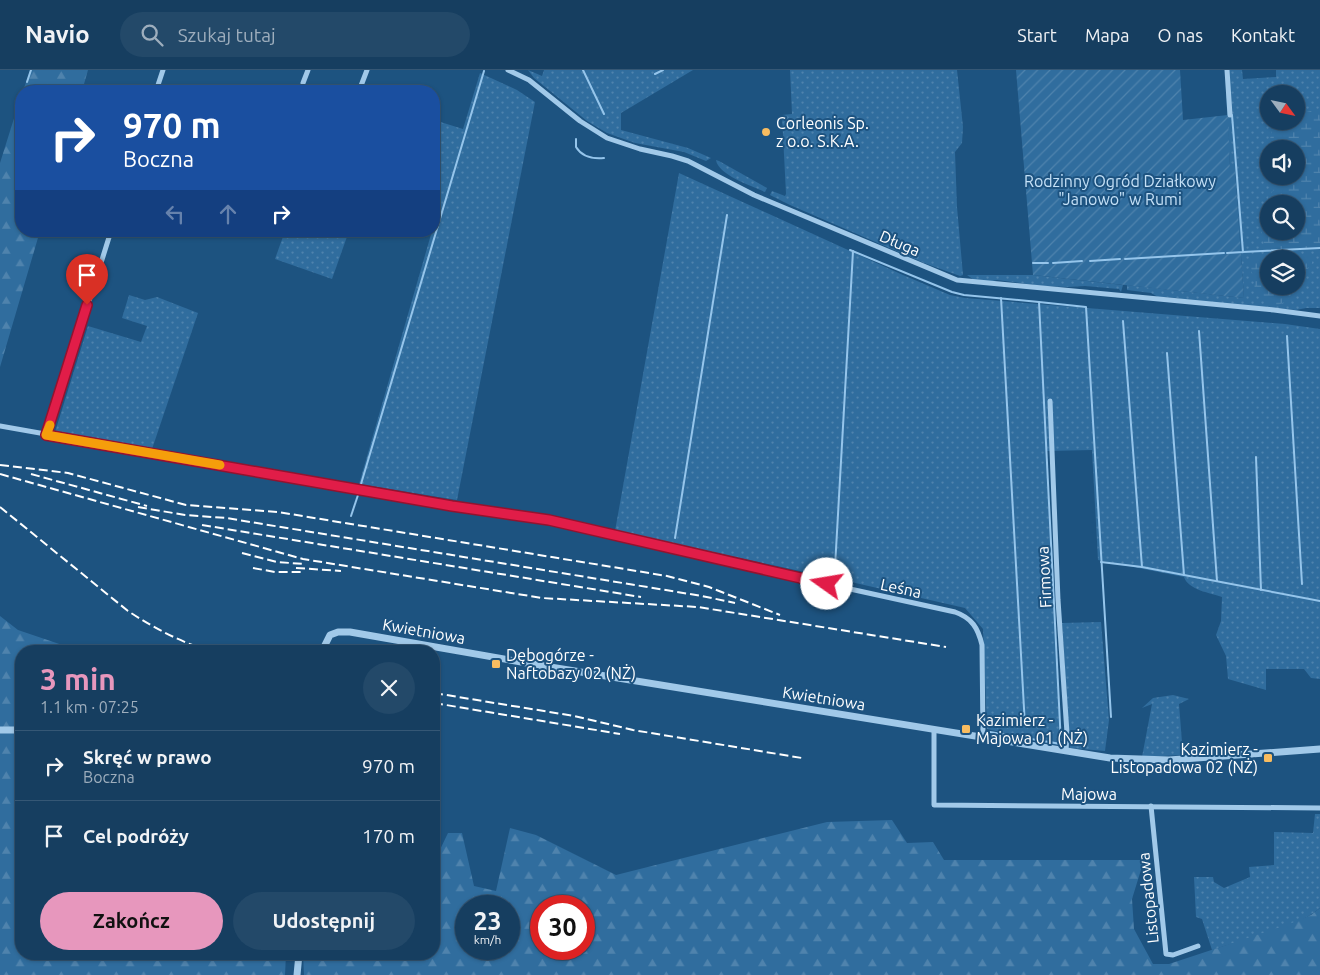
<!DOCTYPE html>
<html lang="pl">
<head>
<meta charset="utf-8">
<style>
  :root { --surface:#163e60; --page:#234969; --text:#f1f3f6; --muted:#9eaebd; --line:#355775; --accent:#e797bd }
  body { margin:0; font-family:Ubuntu,sans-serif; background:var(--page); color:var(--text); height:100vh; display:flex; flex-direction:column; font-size:19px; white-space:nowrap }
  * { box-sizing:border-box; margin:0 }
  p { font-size:16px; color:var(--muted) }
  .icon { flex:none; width:28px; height:28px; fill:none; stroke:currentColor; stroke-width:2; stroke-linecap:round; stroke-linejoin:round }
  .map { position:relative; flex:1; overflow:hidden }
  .side { position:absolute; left:15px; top:575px; width:425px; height:315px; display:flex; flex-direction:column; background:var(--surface); border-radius:20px; box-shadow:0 1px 4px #0004,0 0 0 1px var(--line) }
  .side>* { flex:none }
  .guide { position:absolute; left:15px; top:15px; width:425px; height:152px; border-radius:20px; box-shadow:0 1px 4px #0004,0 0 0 1px var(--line); background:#1a4fa0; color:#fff; overflow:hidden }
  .needle { width:32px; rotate:123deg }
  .tools { position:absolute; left:1260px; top:15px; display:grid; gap:10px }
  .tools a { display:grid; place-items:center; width:45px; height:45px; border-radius:50%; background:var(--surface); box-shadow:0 1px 4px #0004,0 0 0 1px var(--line); font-size:25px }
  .speed { position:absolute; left:455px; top:825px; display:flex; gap:10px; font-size:25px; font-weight:700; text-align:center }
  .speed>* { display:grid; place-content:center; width:65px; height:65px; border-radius:50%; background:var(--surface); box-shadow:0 1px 4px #0004,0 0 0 1px var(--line); line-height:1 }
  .speed small { font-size:12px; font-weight:400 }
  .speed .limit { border:8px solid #d22; background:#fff; color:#111 }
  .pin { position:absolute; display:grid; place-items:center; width:42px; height:42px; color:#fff; margin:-51px -21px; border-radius:50% 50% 50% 0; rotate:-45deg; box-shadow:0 0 5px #0007 }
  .pin .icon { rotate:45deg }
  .me { position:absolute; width:55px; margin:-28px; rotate:283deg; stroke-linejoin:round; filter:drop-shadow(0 0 4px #0008) }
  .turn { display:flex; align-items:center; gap:18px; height:105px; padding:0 25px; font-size:22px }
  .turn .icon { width:65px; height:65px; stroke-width:2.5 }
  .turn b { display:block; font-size:35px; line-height:42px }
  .lanes { display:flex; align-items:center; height:48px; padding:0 25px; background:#0003; justify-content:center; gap:25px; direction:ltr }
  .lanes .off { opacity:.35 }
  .round { display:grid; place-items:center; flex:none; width:52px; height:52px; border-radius:26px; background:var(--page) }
  .headline { display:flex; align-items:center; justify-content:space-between; height:85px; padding:0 25px }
  h1 { font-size:30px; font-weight:700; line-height:38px; color:var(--accent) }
  .primary-button { display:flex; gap:10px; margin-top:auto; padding:10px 25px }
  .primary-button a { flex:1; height:58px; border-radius:30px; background:var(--accent); color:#111; font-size:20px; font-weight:700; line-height:58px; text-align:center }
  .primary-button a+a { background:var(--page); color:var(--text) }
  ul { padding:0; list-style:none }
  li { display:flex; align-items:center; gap:15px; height:70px; padding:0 25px; border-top:1px solid var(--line) }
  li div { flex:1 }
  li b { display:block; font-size:19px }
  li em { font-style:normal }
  header { display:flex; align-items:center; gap:30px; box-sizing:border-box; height:70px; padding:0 25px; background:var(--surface); border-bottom:1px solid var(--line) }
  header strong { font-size:24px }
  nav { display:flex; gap:28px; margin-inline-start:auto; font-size:18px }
  .search { width:350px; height:45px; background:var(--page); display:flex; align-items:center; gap:12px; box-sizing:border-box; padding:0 18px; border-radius:28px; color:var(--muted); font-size:19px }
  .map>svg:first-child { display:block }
  .grass { fill:url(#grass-dots); fill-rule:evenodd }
  .forest { fill:url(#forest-firs); fill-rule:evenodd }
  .wetland { fill:url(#wetland-marsh); fill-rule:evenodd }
  .garden { fill:url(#garden-furrows) }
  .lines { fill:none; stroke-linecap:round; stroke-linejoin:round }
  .stream { stroke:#95c5eb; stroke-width:2 }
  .minor { stroke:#a1c9e9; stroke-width:5 }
  .tertiary { stroke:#a1c9e9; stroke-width:7 }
  .rail { stroke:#fff; stroke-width:2; stroke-dasharray:9 4; stroke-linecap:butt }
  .route-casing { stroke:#92132f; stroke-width:12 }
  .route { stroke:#e11d48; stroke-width:9 }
  .slow { stroke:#f59e0b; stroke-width:9 }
  .poi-dot { fill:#f8bc60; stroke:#1d5380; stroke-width:2 }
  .labels { text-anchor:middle; stroke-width:4; stroke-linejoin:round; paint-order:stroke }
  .poi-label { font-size:16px; fill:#fff; stroke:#1d5380; text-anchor:start }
  .park-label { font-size:16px; fill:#c5e1f7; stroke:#1d5380 }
  .street-label { font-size:16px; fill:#fff; stroke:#1d5380 }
</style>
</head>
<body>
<header>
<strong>Navio</strong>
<div class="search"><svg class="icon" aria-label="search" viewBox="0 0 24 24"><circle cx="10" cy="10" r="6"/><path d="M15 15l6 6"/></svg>Szukaj tutaj</div>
<nav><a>Start</a><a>Mapa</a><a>O nas</a><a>Kontakt</a></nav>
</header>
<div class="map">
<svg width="1320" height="905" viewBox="0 0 1320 905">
  <defs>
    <pattern id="grass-dots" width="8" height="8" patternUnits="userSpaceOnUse" patternTransform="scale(1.25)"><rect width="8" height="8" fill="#306d9e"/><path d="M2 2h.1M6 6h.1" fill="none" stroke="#4f83ad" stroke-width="1.8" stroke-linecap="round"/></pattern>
    <pattern id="forest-firs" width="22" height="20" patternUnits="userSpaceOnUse" patternTransform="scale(1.25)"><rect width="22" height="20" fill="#306d9e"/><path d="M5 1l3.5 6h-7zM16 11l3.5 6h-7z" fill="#4f83ad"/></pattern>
    <pattern id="wetland-marsh" width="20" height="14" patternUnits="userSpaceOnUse" patternTransform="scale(1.25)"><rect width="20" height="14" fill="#306d9e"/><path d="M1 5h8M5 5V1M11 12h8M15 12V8" fill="none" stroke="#4f83ad"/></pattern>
    <pattern id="garden-furrows" width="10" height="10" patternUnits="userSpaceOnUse" patternTransform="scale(1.25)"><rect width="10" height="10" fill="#306d9e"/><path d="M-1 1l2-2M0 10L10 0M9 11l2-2" fill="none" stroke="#4f83ad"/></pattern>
  </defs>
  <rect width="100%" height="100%" fill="#1d5380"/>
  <g class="grass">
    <path d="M528,0l14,6 2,-6h149l-72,43v17l67,18 23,10 -5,3 -22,-9 -49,-9 -28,-10 -20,-12 -53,-43z"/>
    <path d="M790,0h167l6,57 -1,16 -7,9 2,55 6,68 -3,1 -36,-13 -134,-58 -20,-10 2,-4 13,5 1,-2 -4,-79 10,-1z"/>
    <path d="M1225,0h17l1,9 33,-2v-7h44v238h-14l-10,2 -107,-9 -12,-3 -19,-1 -7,-4 -24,-3v-5l117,13 -9,-128h-5zM1269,24h27v27h-27zM1269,79h27v27h-27zM1269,134h27v27h-27zM1269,189h27v27h-27z"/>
    <path d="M480,3l37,17 18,12 -78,398 -98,-16 73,-253h2l4,-20 -4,-2v-89l29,9z"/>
    <path d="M716,90l3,1 48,27 -2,4c-13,-6 -47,-17 -49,-32z"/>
    <path d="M679,103l224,102 47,20 15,3 320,26 35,5v350l-9,-1 -7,-9h-38v21l-38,-11 -2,-23 -10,-21 5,-14 1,-24c-11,-4 -34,-7 -38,-20l-86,-17 -6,-110 -46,1 15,295 -74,-17 -4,-100 -18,-21 -114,-26 -236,-51z"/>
    <path d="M285,161h64l-17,48 -57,-20z"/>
    <path d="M967,205h66l90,10 -2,7 -2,-3 -34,-3 -17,1 -26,-1 -45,-6 -9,2 -14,-2z"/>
    <path d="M129,225l16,5 12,-3 41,16 -46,136 -97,-17 33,-106 53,16 6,-16 -25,-8z"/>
    <path d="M1101,552l8,98 -4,31 -35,-3 -8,-125z"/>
    <path d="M1173,625l16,4 -10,5 4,51 -41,2 10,-53 -10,4 11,-10z"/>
    <path d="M1315,744h5v94c-23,20 -78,32 -108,42l-10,-31 -6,-2 -2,-40h19l1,5 10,6 26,-11 -1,-10 25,-2v-33l39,1z"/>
  </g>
  <g class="forest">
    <path d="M30,0h58l-6,21h-59z"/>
    <path d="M21,26v135h19l-40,136v-204z"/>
    <path d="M0,546l18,14 62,21h-59v303h265l-1,21h-285z"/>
    <path d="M892,750l15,23 26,-1 11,18h200l-12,39 2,30 19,35h16l118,-39 24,-10 9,-7v67h-1016l-1,-21h131v-92l14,-29h14l12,53 22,5 14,-63 26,7 80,40 211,-53zM466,836h43v43h-43zM541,836h43v43h-43z"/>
  </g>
  <g class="wetland">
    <path d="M1320,39v139l-55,3 -6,-36c2,-5 13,-24 16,-27l-4,-6 2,-6h23v-27h-26l-1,-6 3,-12 14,-10h10l1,-7zM1269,134h27v27h-27z"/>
    <path d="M1273,184c13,4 25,-2 38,1 5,11 -5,15 -15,18v-14h-27v27l23,1c1,19 -22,23 -33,10 -5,-5 -4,-12 -6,-19 -1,-8 -4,-14 -1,-22h14z"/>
  </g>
  <path class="garden" d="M1016,0h164l3,50 45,-5 2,55h5l9,128 -211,-23z"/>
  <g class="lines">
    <g class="stream">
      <path d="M583,0l21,44"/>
      <path d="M655,4l8,-4"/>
      <path d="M27,12l4,-12"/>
      <path d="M576,69v8c6,10 17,12 28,11"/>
      <path d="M850,180l102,42 12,3 75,7"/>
      <path d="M1243,182l77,-4"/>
      <path d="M1227,183l16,-1 -11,-137"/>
      <path d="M1125,189l99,-6"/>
      <path d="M1090,191l30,-2"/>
      <path d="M1033,193h15"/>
      <path d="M1053,193l29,-2"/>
      <path d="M1001,228l24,428"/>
      <path d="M1123,251l19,246"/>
      <path d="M1199,261l18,250"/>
      <path d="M1287,266l15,248"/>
      <path d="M1167,283l17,222"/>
      <path d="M1256,387l5,133"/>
      <path d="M361,414l123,-413"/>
      <path d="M351,446l8,-24"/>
      <path d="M675,468l52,-323"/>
      <path d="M1101,492l41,5 178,34"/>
      <path d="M835,497l18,-316"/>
      <path d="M990,662l71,12 -22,-442 47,5 25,410"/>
    </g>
    <g class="minor">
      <path d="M508,0l21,10 51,41 27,17 33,11 32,7 16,5 66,34 203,85 317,30 46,6"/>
      <path d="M1227,0l3,45"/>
      <path d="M303,13l5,-13"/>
      <path d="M156,21l7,-21"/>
      <path d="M359,21l8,-21"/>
      <path d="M1050,331l8,199 9,133 -1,18"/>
      <path d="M0,356l452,80 97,14 260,60 146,32c17,6 23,16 27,33l1,92"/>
      <path d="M47,365l64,-204"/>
      <path d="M934,659v76l386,3"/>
      <path d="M1151,736l15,148 7,1 25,-9"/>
    </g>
    <g class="tertiary">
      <path d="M324,581l1,-6 5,-10 8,-3h12l194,34 566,92 59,2 151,-11"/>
      <path d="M0,660h21"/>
      <path d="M297,905l2,-21"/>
    </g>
    <g class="rail">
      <path d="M0,395l68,8 118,32 92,7 389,64 42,11 71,28"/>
      <path d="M0,404l303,85 239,39 156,9 248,40"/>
      <path d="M31,404l116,32"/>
      <path d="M0,437l128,104c26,17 52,31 82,40"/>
      <path d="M138,437l47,8 41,3 476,78 33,7"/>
      <path d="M202,455l439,72"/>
      <path d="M242,483l35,9 27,2"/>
      <path d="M253,498l22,4h28"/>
      <path d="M296,498l45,3"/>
      <path d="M434,623l140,23 59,14 169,28"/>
      <path d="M434,633l186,31"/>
    </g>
  </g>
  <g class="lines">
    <defs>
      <path id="route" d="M87,235l-41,130 406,71 97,14 278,64"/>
    </defs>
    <use href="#route" class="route-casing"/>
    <use href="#route" class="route"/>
    <path class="slow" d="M50,355l-4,10 174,30"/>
  </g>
  <g class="poi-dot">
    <circle cx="766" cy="62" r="5"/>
    <rect x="491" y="589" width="10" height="10" rx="2.5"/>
    <rect x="961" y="654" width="10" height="10" rx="2.5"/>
    <rect x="1263" y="683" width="10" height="10" rx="2.5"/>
  </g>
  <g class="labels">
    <g class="poi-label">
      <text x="776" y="59">Corleonis Sp.<tspan x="776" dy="18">z o.o. S.K.A.</tspan></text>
      <text x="506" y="591">Dębogórze -<tspan x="506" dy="18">Naftobazy 02 (NŻ)</tspan></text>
      <text x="976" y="656">Kazimierz -<tspan x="976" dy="18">Majowa 01 (NŻ)</tspan></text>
      <text x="1258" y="685" text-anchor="end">Kazimierz -<tspan x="1258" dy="18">Listopadowa 02 (NŻ)</tspan></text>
    </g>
    <g class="park-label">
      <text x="1120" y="117">Rodzinny Ogród Działkowy<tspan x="1120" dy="18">"Janowo" w Rumi</tspan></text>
    </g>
    <g class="street-label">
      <text transform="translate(900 173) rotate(23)" y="6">Długa</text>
      <text transform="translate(1044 507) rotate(-93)" y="6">Firmowa</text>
      <text transform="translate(901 518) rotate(12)" y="6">Leśna</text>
      <text transform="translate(424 561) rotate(10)" y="6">Kwietniowa</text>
      <text transform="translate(824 628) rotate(9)" y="6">Kwietniowa</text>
      <text x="1089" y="730">Majowa</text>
      <text transform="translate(1148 828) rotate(-96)" y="6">Listopadowa</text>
    </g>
  </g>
</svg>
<div class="tools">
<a><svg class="needle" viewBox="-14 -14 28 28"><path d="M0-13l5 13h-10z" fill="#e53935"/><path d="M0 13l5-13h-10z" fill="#9eaebd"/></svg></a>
<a><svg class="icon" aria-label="sound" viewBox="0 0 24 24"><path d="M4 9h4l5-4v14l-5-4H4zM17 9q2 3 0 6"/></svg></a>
<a><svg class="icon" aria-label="search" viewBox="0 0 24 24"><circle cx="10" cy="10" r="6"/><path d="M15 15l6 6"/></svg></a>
<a><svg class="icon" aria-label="layers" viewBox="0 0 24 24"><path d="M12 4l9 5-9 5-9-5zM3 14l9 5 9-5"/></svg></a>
</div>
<div class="speed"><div>23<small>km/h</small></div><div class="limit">30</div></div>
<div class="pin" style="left:87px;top:235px;background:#d93025"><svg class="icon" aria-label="arrive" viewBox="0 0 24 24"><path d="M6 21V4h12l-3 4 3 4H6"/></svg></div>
<svg class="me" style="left:827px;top:514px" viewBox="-20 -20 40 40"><circle r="19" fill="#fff"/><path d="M0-13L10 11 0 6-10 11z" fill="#e11d48"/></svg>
<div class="guide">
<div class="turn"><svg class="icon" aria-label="right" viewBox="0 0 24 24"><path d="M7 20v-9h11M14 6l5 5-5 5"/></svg><div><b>970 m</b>Boczna</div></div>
<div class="lanes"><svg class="icon off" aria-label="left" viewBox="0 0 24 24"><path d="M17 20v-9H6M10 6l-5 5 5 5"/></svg><svg class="icon off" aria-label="ahead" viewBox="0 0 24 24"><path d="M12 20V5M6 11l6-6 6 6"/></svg><svg class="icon" aria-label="right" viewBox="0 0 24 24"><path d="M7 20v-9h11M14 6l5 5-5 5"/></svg></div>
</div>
<section class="side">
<div class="headline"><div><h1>3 min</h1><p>1.1 km · 07:25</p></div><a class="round"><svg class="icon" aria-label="close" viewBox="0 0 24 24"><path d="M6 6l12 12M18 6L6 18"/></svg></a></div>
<ul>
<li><svg class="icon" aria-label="right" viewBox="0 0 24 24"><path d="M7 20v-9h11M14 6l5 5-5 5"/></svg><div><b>Skręć w prawo</b><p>Boczna</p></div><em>970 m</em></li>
<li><svg class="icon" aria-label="arrive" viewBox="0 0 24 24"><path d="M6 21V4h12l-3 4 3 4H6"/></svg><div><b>Cel podróży</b></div><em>170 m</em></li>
</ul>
<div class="primary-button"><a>Zakończ</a><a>Udostępnij</a></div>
</section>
</div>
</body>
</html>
